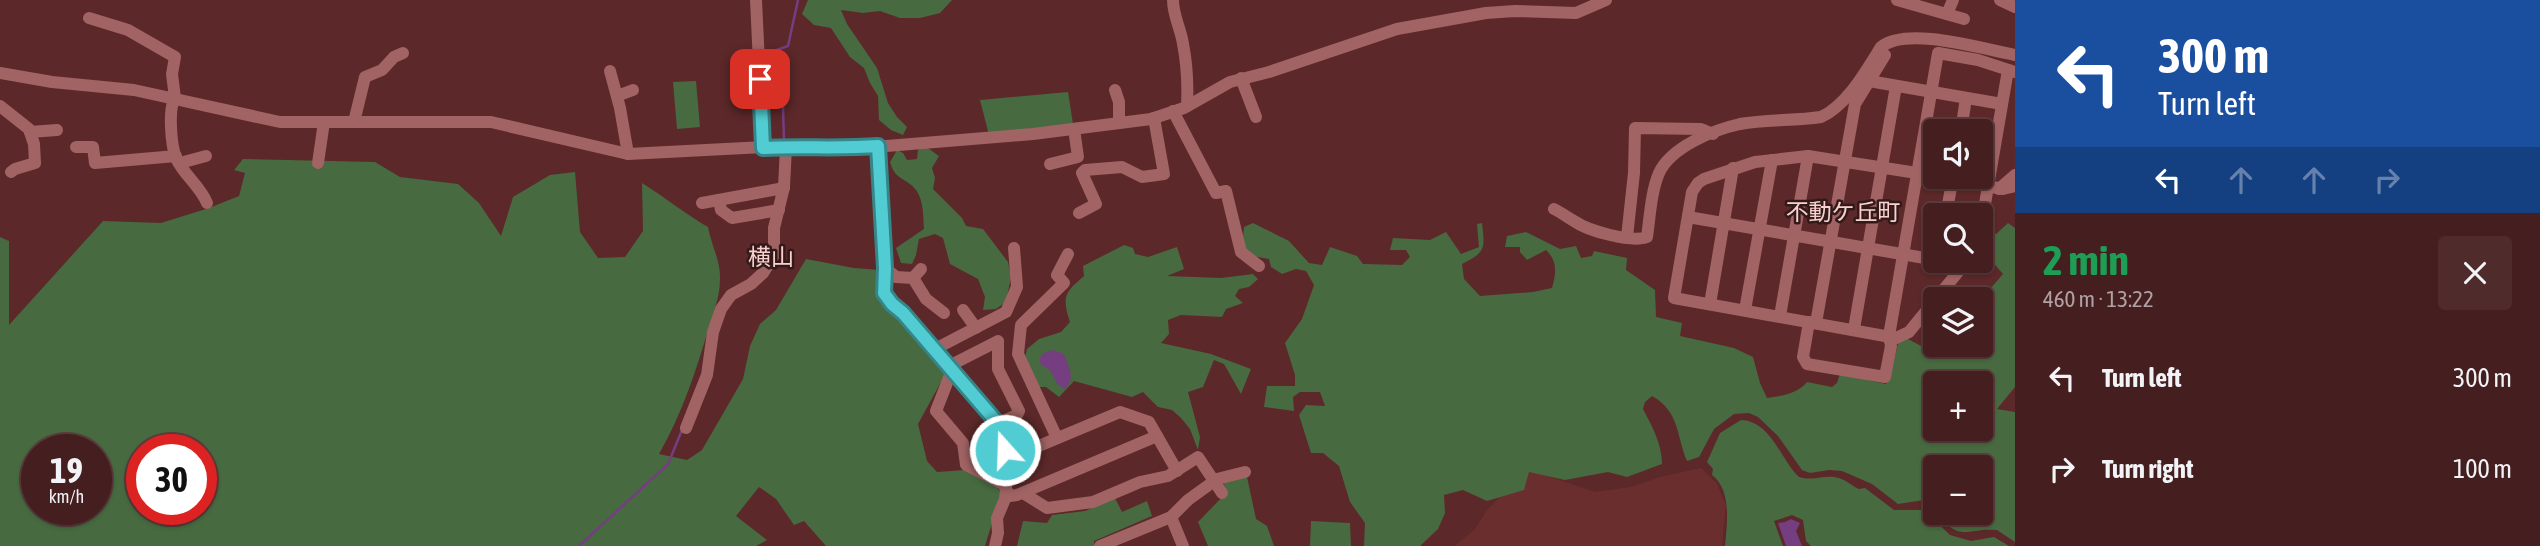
<!DOCTYPE html>
<html lang="en">
<head>
<meta charset="utf-8">
<style>
  :root { --surface:#451e1f; --page:#4f2b2c; --text:#f1f3f6; --muted:#b0a2a4; --line:#5d3c3d }
  body { margin:0; font-family:"Asap Condensed","Noto Sans JP",sans-serif; background:var(--page); color:var(--text); height:100vh; display:flex; flex-direction:column; font-size:26px; white-space:nowrap }
  * { box-sizing:border-box; margin:0 }
  p { font-size:23px; color:var(--muted) }
  .icon { flex:none; width:38px; height:38px; fill:none; stroke:currentColor; stroke-width:2; stroke-linecap:round; stroke-linejoin:round }
  .map { position:relative; flex:1; overflow:hidden }
  .side { display:flex; flex-direction:column; background:var(--surface); width:525px }
  .side>* { flex:none }
  .guide { background:#1a4fa0; color:#fff; overflow:hidden }
  .tools { position:absolute; left:1923px; top:119px; display:grid; gap:14px }
  .tools a { display:grid; place-items:center; width:70px; height:70px; border-radius:7px; background:var(--surface); box-shadow:0 2px 5px #0004,0 0 0 2px var(--line); font-size:35px }
  .speed { position:absolute; left:21px; top:434px; display:flex; gap:14px; font-size:35px; font-weight:700; text-align:center }
  .speed>* { display:grid; place-content:center; width:91px; height:91px; border-radius:50%; background:var(--surface); box-shadow:0 2px 5px #0004,0 0 0 2px var(--line); line-height:1 }
  .speed small { font-size:18px; font-weight:400 }
  .speed .limit { border:10px solid #d22; background:#fff; color:#111 }
  .pin { position:absolute; display:grid; place-items:center; width:60px; height:60px; color:#fff; margin:-30px; border-radius:14px; box-shadow:0 4px 10px #0006 }
  .me { position:absolute; width:77px; margin:-38px; rotate:340deg; stroke-linejoin:round; filter:drop-shadow(0 0 5px #0008) }
  .turn { display:flex; align-items:center; gap:24px; height:147px; padding:0 28px; font-size:32px }
  .turn .icon { width:91px; height:91px; stroke-width:2.5 }
  .turn b { display:block; font-size:49px; line-height:60px }
  .lanes { display:flex; align-items:center; height:66px; padding:0 28px; background:#0003; justify-content:center; gap:35px; direction:ltr }
  .lanes .off { opacity:.35 }
  .round { display:grid; place-items:center; flex:none; width:74px; height:74px; border-radius:7px; background:var(--page) }
  .overview { display:flex; align-items:center; justify-content:space-between; height:119px; padding:0 28px }
  h1 { font-size:42px; font-weight:700; line-height:52px; color:#1e9e55 }
  ul { padding:0; list-style:none }
  li { display:flex; align-items:center; gap:21px; height:91px; padding:0 28px }
  li div { flex:1 }
  li b { display:block; font-size:26px }
  li em { font-style:normal }
  main { display:flex; flex:1; min-height:0 }
  .map>svg:first-child { display:block }
  .built { fill:#6b2e2f }
  .green { fill:#476a40; fill-rule:evenodd }
  .water { fill:#743e80 }
  .lines { fill:none; stroke-linecap:round; stroke-linejoin:round }
  .stream { stroke:#743e80; stroke-width:2.5 }
  .minor { stroke:#a16363; stroke-width:12 }
  .route-casing { stroke:#358589; stroke-width:18 }
  .route { stroke:#51ccd3; stroke-width:12 }
  .labels { text-anchor:middle; stroke-width:5; stroke-linejoin:round; paint-order:stroke }
  .neighbourhood-label { font-size:23px; fill:#f9d0ce; stroke:#321a1a }
</style>
</head>
<body>
<main>
<div class="map">
<svg width="2015" height="546" viewBox="0 0 2015 546">
  <rect width="100%" height="100%" fill="#5c2829"/>
  <path class="built" d="M1701,468l16,16 9,21 -4,41h-267l20,-17 12,-19 40,-41 68,23 36,-5 29,-10z"/>
  <g class="green">
    <path d="M808,0h144l-12,13 -20,5h-20l-20,-7 -17,2 -22,-3 6,14 30,44 11,35 9,14 10,10 -4,8 -12,-5 -12,-10 -1,-24 -8,-13 -6,-15 -14,-11 -19,-29 -17,-3 -12,-11z"/>
    <path d="M696,81l4,46 -23,2 -4,-47z"/>
    <path d="M1068,92l5,32 -84,11 -9,-35z"/>
    <path d="M925,146l14,10 -7,12 3,10 -2,11 29,29 4,8 17,3 25,33 3,15 -5,25 -10,7 -13,1 2,-13 -7,-18 -28,-15 -7,-26 -8,-4 -16,5 -3,16 -4,9 -11,-1 -5,-15 28,-19c-1,-12 0,-28 -8,-39 -10,-13 -21,-9 -26,-28l7,-12 6,3 4,7 10,-1 1,-9z"/>
    <path d="M243,159l132,3 25,15 58,7 21,19 22,33 12,-39 37,-22 25,-3 5,60 18,26 27,-1 18,-26 -1,-48c23,14 43,31 66,44 3,17 13,35 12,52 0,17 -6,32 -11,48 -13,44 -27,87 -50,127l28,6 15,-10 41,-71 7,-33 10,-22 16,-14 30,-51 48,9 26,2v26l67,75 -29,53 9,37 10,11 28,-2 31,14 5,10 -16,52h-159l-22,-25 -10,4 -18,-26 -17,-12 -23,29 31,24 -11,6h-756v-309l9,4v84l94,-104 58,2 48,-15 30,-12 6,-23 -11,-3zM37,450h59v59h-59zM142,450h59v59h-59z"/>
    <path d="M1253,223l36,18 20,22 13,2 8,-18 27,9 6,8 39,1 8,-8 -4,-7h-16l3,-12 37,2 16,-8 15,22 18,-7 -2,-23 5,-1c3,26 4,29 -20,41l2,15 16,17 53,-4 19,-4c4,-14 6,-27 -6,-38l-19,10 -7,-8v-5h-15l2,-11 19,-4 34,17 16,-3 5,12 11,-2 2,-5 33,7 -1,12 29,20 1,27 26,6 -2,13 54,12 19,9 7,26 7,15c15,-2 30,-4 40,-16l25,5 5,-4 3,-9 46,10 5,-9 7,-32 10,-4 15,8 12,-12 1,10h45v-31l9,-4v-9l4,-5 -4,-7 13,-15 -20,-23 4,-20 9,3 12,-11 7,5v159l-18,22 18,3v130l-18,-12c-29,-3 -37,14 -60,-17h44v-46h-45l-1,44 -3,-8 -8,-3 -26,4 -26,-20 -30,-13 -13,-1 -19,3 -8,-3 -24,-34 -20,-19 -9,-4 -15,1 -20,15 -15,28 -12,4c-11,-26 -7,-49 -35,-65l-7,6 -2,7c9,17 19,35 19,55l-35,13 -19,-5 -43,8 -36,-8 -5,18 -37,11 -24,-11 -19,5 1,18 -7,16 -18,17h-56l1,-23 -15,-21 -11,-36 -16,-13h-12l-12,-38 7,-10 19,1 -5,-14h-20l-7,5 1,14 -30,-4 3,-21h28v-11l-10,-32 17,-24 12,-34 -8,-14 -10,-2 -14,5 -11,-7 -2,-8 -17,-3 -10,-8 2,-21zM1936,383h45v46h-45z"/>
    <path d="M1124,245l9,3 2,6 13,3 29,-10 7,22 -17,7 54,2 32,-4 5,5 -9,8 -10,2 -4,7 8,7 -17,6 -4,8 -41,-2 -13,5 1,14 -8,9 50,11 40,15 -10,25 -17,-30 -10,-4 -11,27 -15,5 12,45 -2,13 -8,-21 -9,-11 -9,-8 -14,-3 -15,-15 -11,5 -58,-16 -15,16 -13,-10h-9l-13,-25 3,-13 12,-10 22,-7 9,-10c-8,-25 -6,-29 14,-46l-1,-10z"/>
    <path d="M1741,420c30,1 40,40 58,57 13,4 23,-1 35,0 11,1 16,8 25,12l6,-1 29,22h30l26,25 21,6 23,-4 15,9h-198l-5,-5 -3,-21 -11,-5 -18,6 9,25h-58c2,-22 7,-56 -13,-71l1,-6 -6,-7 13,-29z"/>
    <path d="M1247,477l9,42 11,7 7,20h-66l-10,-24 29,-30 -4,-10z"/>
    <path d="M1115,498l7,14 25,-11 5,15 -58,25v5h-77l6,-25 24,2 5,-8 33,-4z"/>
    <path d="M1311,521l39,2 1,23h-41z"/>
  </g>
  <g class="water">
    <path d="M1053,350l11,4c5,14 12,24 1,35 -10,-5 -9,-9 -14,-17 -4,-5 -9,-5 -12,-11l3,-7z"/>
    <path d="M1791,519l9,4 -4,8 6,15h-16l-8,-23 7,-1z"/>
  </g>
  <g class="lines">
    <g class="stream">
      <path d="M784,141l-2,-70 -8,-20 14,-5 10,-46"/>
      <path d="M579,546l89,-82 14,-34"/>
    </g>
    <g class="minor">
      <path d="M756,0l7,148"/>
      <path d="M1173,0c0,16 8,29 10,44 4,20 5,41 4,62"/>
      <path d="M1897,0l67,19"/>
      <path d="M2000,0l15,7"/>
      <path d="M1947,14l6,-14"/>
      <path d="M89,18l39,12 47,27 -3,17 3,24c-7,11 -4,47 1,60 7,16 24,28 31,45"/>
      <path d="M610,71l10,37 8,46"/>
      <path d="M0,73l52,9 82,8 146,32h211l137,32 176,-9 24,4h22l183,-15 118,-15 33,-11 46,-26 39,-10 128,-43 89,-16 29,-2 61,2 30,-13"/>
      <path d="M1241,78l15,39"/>
      <path d="M1869,81l133,23"/>
      <path d="M1115,90l4,12v21"/>
      <path d="M617,96l16,-6"/>
      <path d="M0,106l29,23 5,15 1,19 -20,6 -4,3"/>
      <path d="M1173,111l43,82 10,-2 15,61 18,14"/>
      <path d="M354,122l11,-45 17,-7 12,-13 9,-4"/>
      <path d="M1961,131l5,-33"/>
      <path d="M30,132l27,-2"/>
      <path d="M879,146l6,122 -1,25 4,7 15,13 97,113 5,24 1,39 -1,10 -8,19 1,15 -3,13"/>
      <path d="M76,147h17l2,16 81,-7"/>
      <path d="M180,163l26,-7"/>
      <path d="M318,163l6,-41"/>
      <path d="M1050,164l28,-7 -4,-28"/>
      <path d="M1936,176l-128,-20 -53,6 -51,17 -6,4 -6,9 -18,106 222,40 13,-6 58,-71"/>
      <path d="M1938,177l65,12 12,-3"/>
      <path d="M1999,189l16,-14"/>
      <path d="M719,200l2,10 11,8 47,-8"/>
      <path d="M702,203l82,-15"/>
      <path d="M1554,209c8,4 13,8 20,12 14,10 58,22 73,16 3,-21 4,-45 12,-64 12,-26 54,-43 81,-49 26,-5 54,-3 81,-7 26,-12 45,-46 60,-70 27,-21 101,2 134,8"/>
      <path d="M1079,213l17,-9 -14,-31 3,-3 37,-3 20,10 22,-3 -10,-56"/>
      <path d="M1946,215l7,-38"/>
      <path d="M1688,217l248,43"/>
      <path d="M1981,227l27,-157"/>
      <path d="M1627,237l7,-64 1,-45 66,1 12,5"/>
      <path d="M1939,261l25,4"/>
      <path d="M885,268l11,9 17,1 8,-9"/>
      <path d="M913,278l13,21 18,14"/>
      <path d="M1710,304l23,-136"/>
      <path d="M963,310l13,18"/>
      <path d="M1745,310l27,-150"/>
      <path d="M1780,316l28,-160"/>
      <path d="M1809,322l-6,35 4,7 78,13 6,-31 -2,-10 49,-283 40,7 37,12"/>
      <path d="M1816,323l39,-219 30,-49"/>
      <path d="M1854,329l42,-243"/>
      <path d="M935,349l71,-37 11,-25 -3,-39"/>
      <path d="M949,366l49,-25v28l21,42 -2,4 -19,8"/>
      <path d="M952,370l-16,41 27,32 3,22 37,19 7,12 7,-1 140,-59"/>
      <path d="M686,428l21,-53 6,-43 8,-23 10,-14 20,-11 12,-11 11,-18v-27l10,-41 2,-40"/>
      <path d="M1057,438l-39,-84 3,-29 43,-42 -7,-8 11,-21"/>
      <path d="M1005,460l115,-48 29,10 28,49"/>
      <path d="M1023,493l24,15 46,-6 47,-20 28,-6 30,-19 24,36"/>
      <path d="M1171,517l12,29"/>
      <path d="M1100,546l71,-29 17,-17 29,-21 28,-7"/>
    </g>
  </g>
  <g class="lines">
    <defs>
      <path id="route" d="M760,79l3,69c39,-2 76,1 115,-2l7,122 -1,25 8,11 11,9 97,113 5,24"/>
    </defs>
    <use href="#route" class="route-casing"/>
    <use href="#route" class="route"/>
  </g>
  <g class="labels">
    <g class="neighbourhood-label">
      <text x="1843" y="220">不動ケ丘町</text>
      <text x="771" y="265">横山</text>
    </g>
  </g>
</svg>
<div class="tools">
<a><svg class="icon" aria-label="sound" viewBox="0 0 24 24"><path d="M4 9h4l5-4v14l-5-4H4zM17 9q2 3 0 6"/></svg></a>
<a><svg class="icon" aria-label="search" viewBox="0 0 24 24"><circle cx="10" cy="10" r="6"/><path d="M15 15l6 6"/></svg></a>
<a><svg class="icon" aria-label="layers" viewBox="0 0 24 24"><path d="M12 4l9 5-9 5-9-5zM3 14l9 5 9-5"/></svg></a>
<a>+</a>
<a>−</a>
</div>
<div class="speed"><div>19<small>km/h</small></div><div class="limit">30</div></div>
<div class="pin" style="left:760px;top:79px;background:#d93025"><svg class="icon" aria-label="arrive" viewBox="0 0 24 24"><path d="M6 21V4h12l-3 4 3 4H6"/></svg></div>
<svg class="me" style="left:1005px;top:450px" viewBox="-20 -20 40 40"><circle r="17" fill="#51ccd3" stroke="#fff" stroke-width="3"/><path d="M0-11L8 9 0 5-8 9z" fill="#fff"/></svg>
</div>
<section class="side">
<div class="guide">
<div class="turn"><svg class="icon" aria-label="left" viewBox="0 0 24 24"><path d="M17 20v-9H6M10 6l-5 5 5 5"/></svg><div><b>300 m</b>Turn left</div></div>
<div class="lanes"><svg class="icon" aria-label="left" viewBox="0 0 24 24"><path d="M17 20v-9H6M10 6l-5 5 5 5"/></svg><svg class="icon off" aria-label="ahead" viewBox="0 0 24 24"><path d="M12 20V5M6 11l6-6 6 6"/></svg><svg class="icon off" aria-label="ahead" viewBox="0 0 24 24"><path d="M12 20V5M6 11l6-6 6 6"/></svg><svg class="icon off" aria-label="right" viewBox="0 0 24 24"><path d="M7 20v-9h11M14 6l5 5-5 5"/></svg></div>
</div>
<div class="overview"><div><h1>2 min</h1><p>460 m · 13:22</p></div><a class="round"><svg class="icon" aria-label="close" viewBox="0 0 24 24"><path d="M6 6l12 12M18 6L6 18"/></svg></a></div>
<ul>
<li><svg class="icon" aria-label="left" viewBox="0 0 24 24"><path d="M17 20v-9H6M10 6l-5 5 5 5"/></svg><div><b>Turn left</b></div><em>300 m</em></li>
<li><svg class="icon" aria-label="right" viewBox="0 0 24 24"><path d="M7 20v-9h11M14 6l5 5-5 5"/></svg><div><b>Turn right</b></div><em>100 m</em></li>
</ul>
</section>
</main>
</body>
</html>
